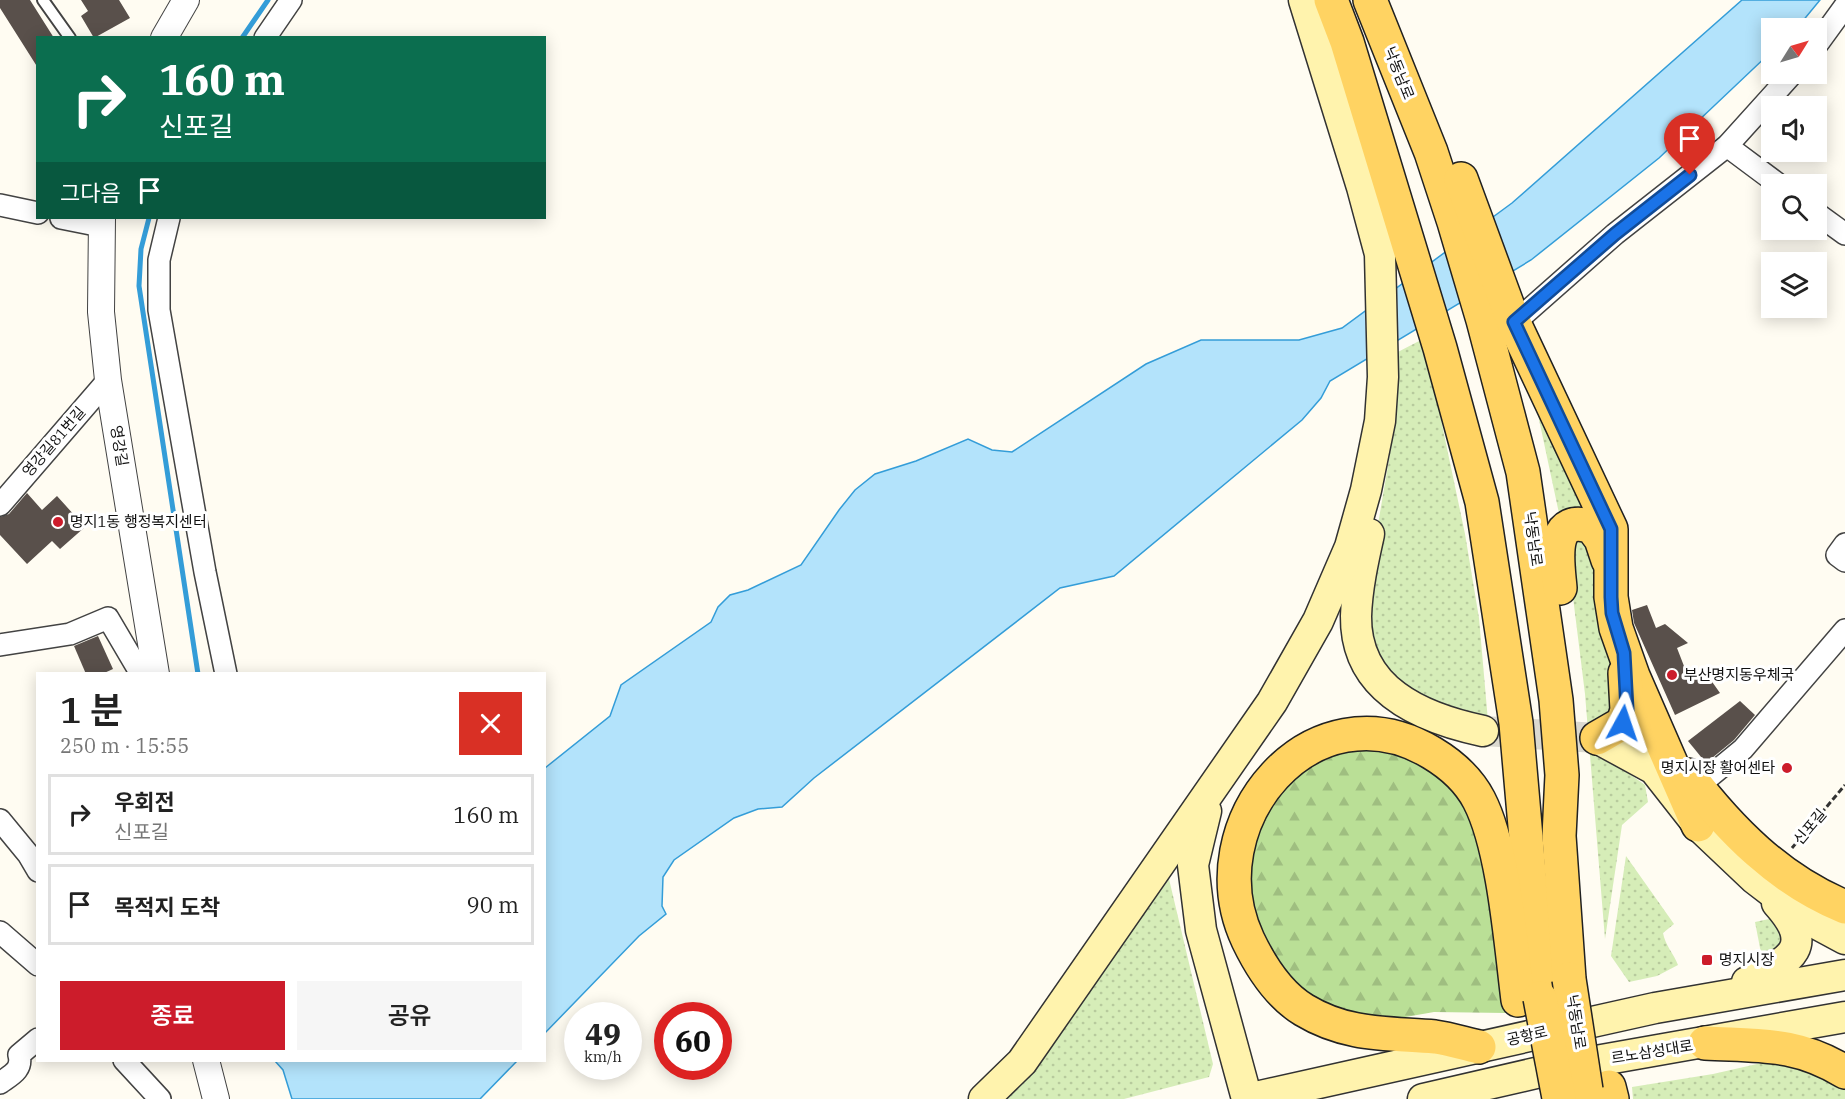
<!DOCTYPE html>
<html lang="ko">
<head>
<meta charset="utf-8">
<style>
  :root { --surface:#fff; --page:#f6f6f6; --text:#222; --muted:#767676; --line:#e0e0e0; --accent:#cc1c2b }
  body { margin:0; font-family:"IBM Plex Serif","Noto Sans KR",serif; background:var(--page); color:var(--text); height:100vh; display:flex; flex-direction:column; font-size:22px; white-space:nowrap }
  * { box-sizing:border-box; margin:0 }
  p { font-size:20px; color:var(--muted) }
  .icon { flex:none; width:33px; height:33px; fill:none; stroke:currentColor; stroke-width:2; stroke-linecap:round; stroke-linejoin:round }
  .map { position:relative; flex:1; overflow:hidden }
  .sheet { position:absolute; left:36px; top:672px; width:510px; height:390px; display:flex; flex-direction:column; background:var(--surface); border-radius:0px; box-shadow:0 3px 15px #0003 }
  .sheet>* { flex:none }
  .banner { position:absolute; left:36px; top:36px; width:510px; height:183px; border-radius:0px; box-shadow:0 3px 15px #0003; background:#0b6e4f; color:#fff; overflow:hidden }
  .needle { width:39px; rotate:53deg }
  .tools { position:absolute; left:1761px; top:18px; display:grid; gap:12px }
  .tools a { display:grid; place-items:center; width:66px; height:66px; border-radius:0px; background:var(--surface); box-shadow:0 3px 15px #0003; font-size:30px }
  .speed { position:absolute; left:564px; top:1002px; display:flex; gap:12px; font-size:30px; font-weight:700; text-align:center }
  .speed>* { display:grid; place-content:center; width:78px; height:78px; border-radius:50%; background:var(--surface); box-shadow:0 3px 15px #0003; line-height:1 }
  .speed small { font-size:15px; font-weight:400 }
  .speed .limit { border:9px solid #d22; background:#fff; color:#111 }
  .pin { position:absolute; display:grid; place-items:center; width:51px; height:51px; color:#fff; margin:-62px -26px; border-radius:50% 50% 50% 0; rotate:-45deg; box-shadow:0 0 6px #0007 }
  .pin .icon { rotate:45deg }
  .me { position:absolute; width:66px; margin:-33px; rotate:5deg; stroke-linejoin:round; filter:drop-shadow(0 0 4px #0008) }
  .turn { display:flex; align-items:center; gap:21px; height:126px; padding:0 24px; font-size:27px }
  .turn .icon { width:78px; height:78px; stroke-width:2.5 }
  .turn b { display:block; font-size:42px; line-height:51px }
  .then { display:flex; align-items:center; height:57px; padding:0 24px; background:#0003; gap:12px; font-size:22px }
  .round { display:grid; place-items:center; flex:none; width:63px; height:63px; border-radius:0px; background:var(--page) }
  .summary { display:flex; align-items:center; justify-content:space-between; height:102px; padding:0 24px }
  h1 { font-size:36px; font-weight:600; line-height:45px }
  .cta { display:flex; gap:12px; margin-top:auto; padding:12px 24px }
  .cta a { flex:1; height:69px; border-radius:0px; background:var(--accent); color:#fff; font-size:24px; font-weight:600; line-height:69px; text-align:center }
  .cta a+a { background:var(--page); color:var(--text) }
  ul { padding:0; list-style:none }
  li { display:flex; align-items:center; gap:18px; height:81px; margin:0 12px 9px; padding:0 12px; border:3px solid var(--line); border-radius:0px }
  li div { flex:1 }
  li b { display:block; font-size:22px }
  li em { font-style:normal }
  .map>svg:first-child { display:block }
  .grass { fill:url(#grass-dots) }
  .forest { fill:url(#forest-firs) }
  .water { fill:#b3e3fb; stroke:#349dd8; stroke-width:1.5 }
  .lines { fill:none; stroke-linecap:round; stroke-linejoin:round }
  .stream { stroke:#349dd8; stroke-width:5 }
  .building { fill:#59504b }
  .secondary-tunnel { stroke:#dbd9d0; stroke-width:30; stroke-dasharray:30 15; stroke-linecap:butt }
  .service-casing { stroke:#434343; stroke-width:14 }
  .minor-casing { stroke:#434343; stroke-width:24 }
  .tertiary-casing { stroke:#434343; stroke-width:28 }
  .secondary-casing { stroke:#323232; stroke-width:33 }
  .primary-casing { stroke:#212121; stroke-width:36 }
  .path { stroke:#323232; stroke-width:3; stroke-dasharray:6 3; stroke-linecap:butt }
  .service { stroke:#fff; stroke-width:10 }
  .minor { stroke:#fff; stroke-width:21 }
  .tertiary { stroke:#fff; stroke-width:26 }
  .secondary { stroke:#fff3ad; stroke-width:30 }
  .primary { stroke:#ffd362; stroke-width:33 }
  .primary-bridge-casing { stroke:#212121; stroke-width:36; stroke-linecap:butt }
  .primary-bridge { stroke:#ffd362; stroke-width:33 }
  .route-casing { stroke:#114b97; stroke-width:15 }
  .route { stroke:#1a73e8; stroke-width:10 }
  .poi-dot { fill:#cc1c2b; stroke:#fff; stroke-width:2 }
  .labels { text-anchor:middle; stroke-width:6; stroke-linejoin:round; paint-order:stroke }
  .street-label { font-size:15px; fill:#101010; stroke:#fff }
  .poi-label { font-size:15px; fill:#101010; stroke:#fff; text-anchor:start }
</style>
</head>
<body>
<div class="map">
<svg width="1845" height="1099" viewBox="0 0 1845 1099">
  <defs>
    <pattern id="grass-dots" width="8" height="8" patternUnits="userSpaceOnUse" patternTransform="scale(1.5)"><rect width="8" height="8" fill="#d6edb8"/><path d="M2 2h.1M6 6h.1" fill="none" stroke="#b7ca9d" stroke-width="1.8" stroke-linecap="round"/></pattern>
    <pattern id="forest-firs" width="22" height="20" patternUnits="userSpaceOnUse" patternTransform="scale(1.5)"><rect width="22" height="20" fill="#badf96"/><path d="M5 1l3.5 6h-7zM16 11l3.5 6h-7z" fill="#9fbe80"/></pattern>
  </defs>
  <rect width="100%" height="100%" fill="#fffcf2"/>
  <g class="grass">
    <path d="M1421,340l7,18 37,176 14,84 9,103 -51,-10 -53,-38 -15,-34 1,-68 20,-117 4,-52v-48z"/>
    <path d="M1531,382l67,130 -38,6z"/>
    <path d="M1574,539l16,3 33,162 -30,44 52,37 3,17 -26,23 -17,114 -20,-245 -17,-137z"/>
    <path d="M1626,856l48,68 -11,9c2,12 11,21 15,32l-21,11 -28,6 -18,-26z"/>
    <path d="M1169,879l44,185 -4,13 -85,22h-119l19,-20z"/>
    <path d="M1769,919l6,1 13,17 -16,16h-11l-6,-31z"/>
    <path d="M1783,1058l62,27v14h-212l-1,-12 81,-13z"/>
  </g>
  <path class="forest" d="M1394,746l65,41 31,77 16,149 -72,-1 -51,9 -18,-1 -53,-20 -27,-23 -36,-63 -4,-20 12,-74 60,-68z"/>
  <g class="water">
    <path d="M1742,0h78l-23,28h-25l-1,24 -112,106 -128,102 -201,121 -9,17 -19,22 -188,156 -54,12 -246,190 -32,29 -24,2 -24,9 -60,42 -11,17 -1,29 4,8 -27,22 -94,97v-265l65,-52 11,-31 90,-63 7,-15 12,-12 18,-5 53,-25 38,-55 16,-20 20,-16 41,-13 52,-22 24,11 20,2 134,-88 55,-24h98l43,-12 170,-125z"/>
    <path d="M275,1061h242l-37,38h-188l-9,-29z"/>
  </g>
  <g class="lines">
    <g class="stream">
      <path d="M242,38l26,-38"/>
      <path d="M149,218l-8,31 -2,37 59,388"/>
    </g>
  </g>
  <g class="building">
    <path d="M0,0h30l24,38h-16v30l-38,-60z"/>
    <path d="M81,0h38l11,18 -36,20 -13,-22 7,-5z"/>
    <path d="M27,493l15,17 15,-14 28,31 -25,22 -8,-8 -25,23 -27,-29v-18l9,-3z"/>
    <path d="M1647,605l9,23 9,-4 23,19 -11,5 12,31 14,-10 17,24 -45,22 -41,-92 -2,-13z"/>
    <path d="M98,636l15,33 -11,5h-16l-12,-28z"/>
    <path d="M1740,701l15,14 -21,25 -28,23 -18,-22z"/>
  </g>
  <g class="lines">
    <path class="secondary-tunnel" d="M1483,731l114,7"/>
    <defs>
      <path id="service" d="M43,0l27,38"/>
      <g id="minor">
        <path d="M265,38l26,-38"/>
        <path d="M1816,46l29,-40"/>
        <path d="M1727,146l51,38"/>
        <path d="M0,205l38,8"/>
        <path d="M1816,213l29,21"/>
        <path d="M61,218l40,8"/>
        <path d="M169,218l-10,42v50l46,262 21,102"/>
        <path d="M1514,323l101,-89 112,-88 65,-72"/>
        <path d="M0,505l108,-125"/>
        <path d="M1845,544l-8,11 8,6"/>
        <path d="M0,645l70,-11 38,-16 33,56"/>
        <path d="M1697,787l46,-38 102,-119"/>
        <path d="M0,820l28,34 10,17"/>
        <path d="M0,932l38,33"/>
        <path d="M124,1060l36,39"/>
        <path d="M0,1083c11,-8 23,-13 19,-28l19,-16"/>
      </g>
      <g id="tertiary">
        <path d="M164,38l22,-38"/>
        <path d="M102,218l-1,94 7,68 48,294"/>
        <path d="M206,1060l10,39"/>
      </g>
      <g id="secondary">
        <path d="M1369,534c-6,27 -12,54 -13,82 -1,74 65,102 127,115"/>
        <path d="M1597,738l57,31 44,56 57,54 51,39 39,21"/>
        <path d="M1206,811l-13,54 8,65 46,169"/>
        <path d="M1747,982c41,-21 71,-33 30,-79"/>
        <path d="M984,1099l38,-37 250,-360 46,-81 32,-74 16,-57 14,-69 3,-44 -3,-123 -18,-67 -58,-187"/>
        <path d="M1247,1099l408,-91 190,-33"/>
        <path d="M1423,1099l139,-32 283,-50"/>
      </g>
      <g id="primary">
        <path d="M1331,0l16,42 93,306 42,154 34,221 24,275"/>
        <path d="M1370,0l61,152 23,70 29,98 40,152 33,228 6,75 -3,61 10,143"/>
        <path d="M1461,179l53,144 97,206v68l5,31 17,48 65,149"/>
        <path d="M1560,588c-2,-24 -12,-76 32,-61l9,12 7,21"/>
        <path d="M1597,738l26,-15 4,-13 -2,-37"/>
        <path d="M1688,775c42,55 91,105 157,132"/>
        <path d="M1705,1043c55,3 91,-1 140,29"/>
        <path d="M1479,1047c-14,-3 -29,-8 -44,-10 -48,-4 -88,-1 -131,-27 -25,-15 -44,-45 -56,-70 -55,-117 65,-259 184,-187 20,12 36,26 47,47 25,48 32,145 39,200"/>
        <path d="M1609,1087l3,12"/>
      </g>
    </defs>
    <use href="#service" class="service-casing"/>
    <use href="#minor" class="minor-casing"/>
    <use href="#tertiary" class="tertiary-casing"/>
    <use href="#secondary" class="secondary-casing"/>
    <use href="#primary" class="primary-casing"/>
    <path class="path" d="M1792,848l53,-63"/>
    <use href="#service" class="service"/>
    <use href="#minor" class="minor"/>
    <use href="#tertiary" class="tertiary"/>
    <use href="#secondary" class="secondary"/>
    <use href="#primary" class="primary"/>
    <defs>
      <g id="primary-bridge">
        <path d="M1569,979l17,111"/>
        <path d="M1540,998l19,100"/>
      </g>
    </defs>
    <use href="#primary-bridge" class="primary-bridge-casing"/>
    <use href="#primary-bridge" class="primary-bridge"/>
  </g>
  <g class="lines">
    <defs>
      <path id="route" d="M1623,723l4,-13 -3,-57 -12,-40 -1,-16v-68l-97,-207 101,-88 75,-59"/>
    </defs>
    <use href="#route" class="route-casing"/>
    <use href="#route" class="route"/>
  </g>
  <g class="poi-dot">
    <circle cx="58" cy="522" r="6"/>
    <circle cx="1672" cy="675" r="6"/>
    <circle cx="1787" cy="768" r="6"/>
    <rect x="1701" y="954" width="12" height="12" rx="3"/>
  </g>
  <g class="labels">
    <g class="street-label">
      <text transform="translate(1399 73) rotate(68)" y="5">낙동남로</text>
      <text transform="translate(54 442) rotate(-49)" y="5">영강길81번길</text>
      <text transform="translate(119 446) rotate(81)" y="5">영강길</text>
      <text transform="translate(1533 539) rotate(82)" y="5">낙동남로</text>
      <text transform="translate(1810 827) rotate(-50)" y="5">신포길</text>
      <text transform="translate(1576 1022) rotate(81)" y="5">낙동남로</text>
      <text transform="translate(1527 1036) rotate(-13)" y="5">공항로</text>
      <text transform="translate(1652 1052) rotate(-9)" y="5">르노삼성대로</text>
    </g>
    <g class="poi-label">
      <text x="70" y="527">명지1동 행정복지센터</text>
      <text x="1684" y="680">부산명지동우체국</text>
      <text x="1775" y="773" text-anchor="end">명지시장 활어센타</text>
      <text x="1719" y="965">명지시장</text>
    </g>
  </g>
</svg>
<div class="tools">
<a><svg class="needle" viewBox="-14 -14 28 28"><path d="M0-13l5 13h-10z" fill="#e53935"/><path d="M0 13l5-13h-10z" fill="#767676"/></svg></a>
<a><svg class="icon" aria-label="sound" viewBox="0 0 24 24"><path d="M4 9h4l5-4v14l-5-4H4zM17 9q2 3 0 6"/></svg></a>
<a><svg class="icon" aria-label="search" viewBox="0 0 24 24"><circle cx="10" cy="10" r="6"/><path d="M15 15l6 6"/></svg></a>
<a><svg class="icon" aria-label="layers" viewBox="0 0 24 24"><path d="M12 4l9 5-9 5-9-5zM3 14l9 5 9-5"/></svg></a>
</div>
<div class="speed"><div>49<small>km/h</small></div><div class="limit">60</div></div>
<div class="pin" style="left:1690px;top:175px;background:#d93025"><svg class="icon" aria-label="arrive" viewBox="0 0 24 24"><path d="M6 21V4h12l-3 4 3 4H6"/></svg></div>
<svg class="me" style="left:1623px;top:723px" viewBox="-20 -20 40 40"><path d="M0-17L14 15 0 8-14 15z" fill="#1a73e8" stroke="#fff" stroke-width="4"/></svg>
<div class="banner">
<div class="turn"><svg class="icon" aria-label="right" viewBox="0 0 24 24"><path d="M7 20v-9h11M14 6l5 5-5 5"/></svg><div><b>160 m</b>신포길</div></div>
<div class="then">그다음<svg class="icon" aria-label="arrive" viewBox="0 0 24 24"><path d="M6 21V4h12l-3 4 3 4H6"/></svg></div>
</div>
<section class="sheet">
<div class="summary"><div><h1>1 분</h1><p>250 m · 15:55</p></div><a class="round" style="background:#d93025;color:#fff"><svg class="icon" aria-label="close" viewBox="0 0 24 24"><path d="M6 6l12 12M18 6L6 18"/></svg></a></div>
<ul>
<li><svg class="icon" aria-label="right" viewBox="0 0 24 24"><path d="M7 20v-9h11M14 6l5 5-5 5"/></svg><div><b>우회전</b><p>신포길</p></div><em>160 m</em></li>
<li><svg class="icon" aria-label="arrive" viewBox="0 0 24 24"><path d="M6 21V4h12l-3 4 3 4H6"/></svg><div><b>목적지 도착</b></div><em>90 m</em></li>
</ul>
<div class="cta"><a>종료</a><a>공유</a></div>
</section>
</div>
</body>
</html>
